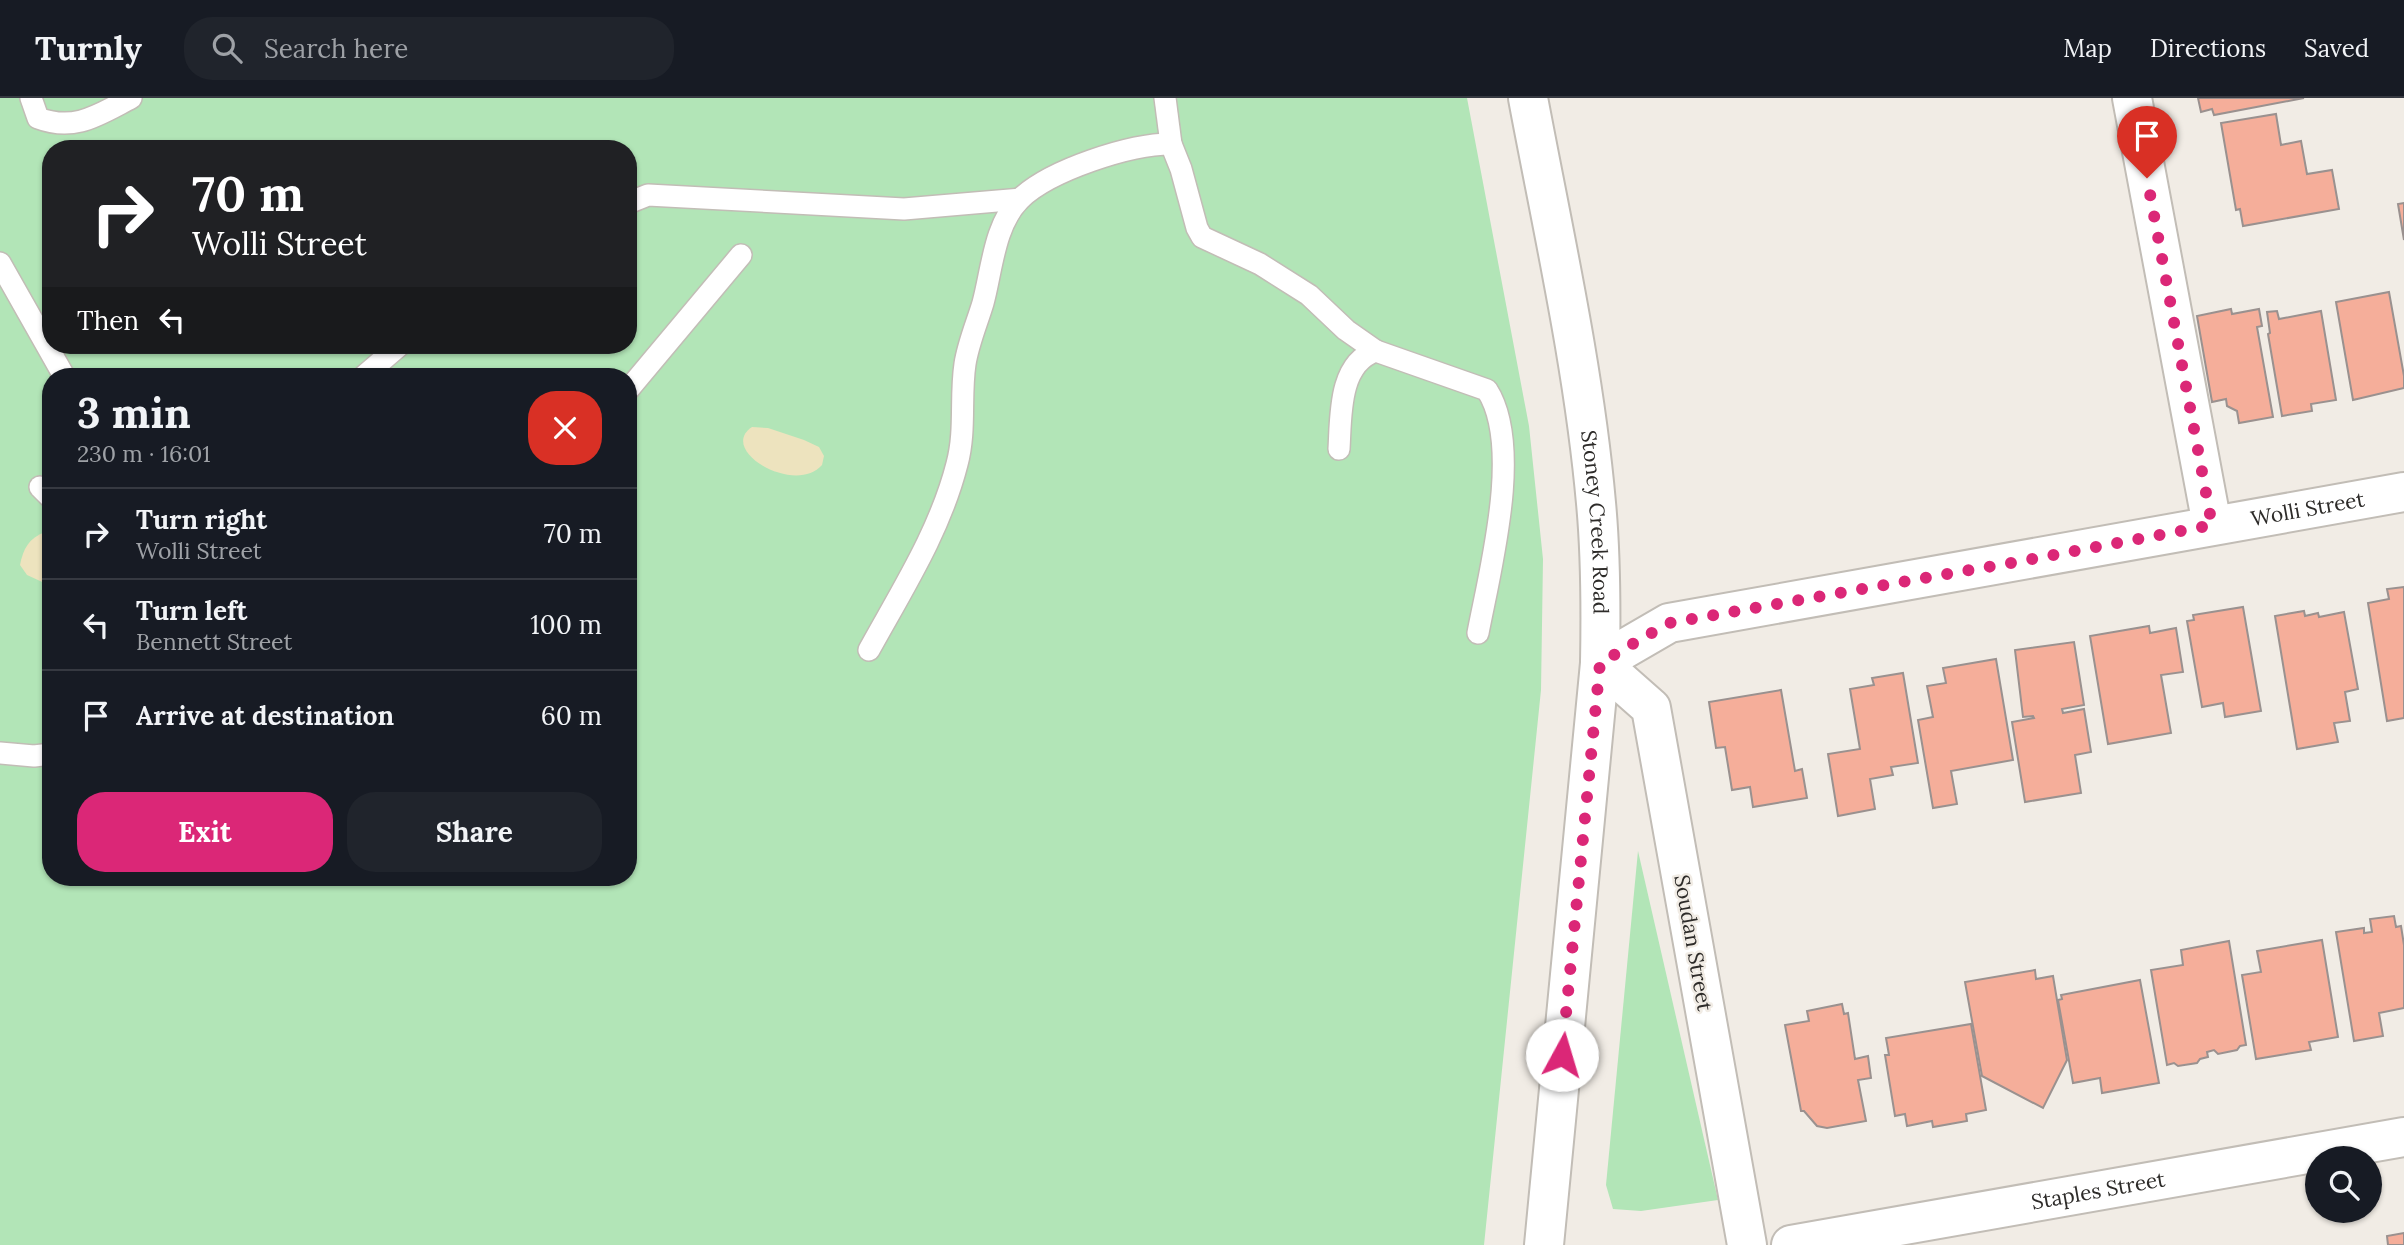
<!DOCTYPE html>
<html lang="en">
<head>
<meta charset="utf-8">
<style>
  :root { --surface:#171b24; --page:#20242c; --text:#f1f3f6; --muted:#9ea1a6; --line:#363941; --accent:#db2777 }
  body { margin:0; font-family:Lora,serif; background:var(--page); color:var(--text); height:100vh; display:flex; flex-direction:column; font-size:26px; white-space:nowrap }
  * { box-sizing:border-box; margin:0 }
  p { font-size:23px; color:var(--muted) }
  .icon { flex:none; width:38px; height:38px; fill:none; stroke:currentColor; stroke-width:2; stroke-linecap:round; stroke-linejoin:round }
  .map { position:relative; flex:1; overflow:hidden }
  .side { position:absolute; left:42px; top:270px; width:595px; height:518px; display:flex; flex-direction:column; background:var(--surface); border-radius:28px; box-shadow:0 2px 5px #0004 }
  .side>* { flex:none }
  .hud { position:absolute; left:42px; top:42px; width:595px; height:214px; border-radius:28px; box-shadow:0 2px 5px #0004; background:#202124; color:#fff; overflow:hidden }
  .tools { position:absolute; left:2305px; top:1048px; display:grid; gap:14px }
  .tools a { display:grid; place-items:center; width:77px; height:77px; border-radius:50%; background:var(--surface); box-shadow:0 2px 5px #0004; font-size:35px }
  .pin { position:absolute; display:grid; place-items:center; width:60px; height:60px; color:#fff; margin:-72px -30px; border-radius:50% 50% 50% 0; rotate:-45deg; box-shadow:0 0 7px #0007 }
  .pin .icon { rotate:45deg }
  .me { position:absolute; width:77px; margin:-38px; rotate:6deg; stroke-linejoin:round; filter:drop-shadow(0 0 5px #0008) }
  .turn { display:flex; align-items:center; gap:24px; height:147px; padding:0 35px; font-size:32px }
  .turn .icon { width:91px; height:91px; stroke-width:2.5 }
  .turn b { display:block; font-size:49px; line-height:60px }
  .then { display:flex; align-items:center; height:66px; padding:0 35px; background:#0003; gap:14px; font-size:26px }
  .round { display:grid; place-items:center; flex:none; width:74px; height:74px; border-radius:28px; background:var(--page) }
  .overview { display:flex; align-items:center; justify-content:space-between; height:119px; padding:0 35px }
  h1 { font-size:42px; font-weight:700; line-height:52px }
  .cta { display:flex; gap:14px; margin-top:auto; padding:14px 35px }
  .cta a { flex:1; height:80px; border-radius:28px; background:var(--accent); color:#fff; font-size:28px; font-weight:700; line-height:80px; text-align:center }
  .cta a+a { background:var(--page); color:var(--text) }
  ul { padding:0; list-style:none }
  li { display:flex; align-items:center; gap:21px; height:91px; padding:0 35px; border-top:2px solid var(--line) }
  li div { flex:1 }
  li b { display:block; font-size:26px }
  li em { font-style:normal }
  header { display:flex; align-items:center; gap:42px; box-sizing:border-box; height:98px; padding:0 35px; background:var(--surface); border-bottom:2px solid var(--line) }
  header strong { font-size:33px }
  nav { display:flex; gap:38px; margin-inline-start:auto; font-size:24px }
  .search { width:490px; height:63px; background:var(--page); display:flex; align-items:center; gap:18px; box-sizing:border-box; padding:0 24px; border-radius:28px; color:var(--muted); font-size:26px }
  .map>svg:first-child { display:block }
  .green { fill:#b2e5b7; fill-rule:evenodd }
  .sand { fill:#ede3be }
  .building { fill:#f5ae9a; stroke:#9a918f; stroke-width:2 }
  .lines { fill:none; stroke-linecap:round; stroke-linejoin:round }
  .service-casing { stroke:#c2bdb6; stroke-width:24 }
  .minor-casing { stroke:#c2bdb6; stroke-width:42 }
  .primary-casing { stroke:#c2bdb6; stroke-width:42 }
  .service { stroke:#fff; stroke-width:21 }
  .minor { stroke:#fff; stroke-width:38 }
  .primary { stroke:#fff; stroke-width:38 }
  .route { stroke:#db2777; stroke-width:12; stroke-dasharray:0 21.6 }
  .labels { text-anchor:middle; stroke-width:5; stroke-linejoin:round; paint-order:stroke }
  .street-label { font-size:21px; fill:#2d2b29; stroke:#f1ece5 }
</style>
</head>
<body>
<header>
<strong>Turnly</strong>
<div class="search"><svg class="icon" aria-label="search" viewBox="0 0 24 24"><circle cx="10" cy="10" r="6"/><path d="M15 15l6 6"/></svg>Search here</div>
<nav><a>Map</a><a>Directions</a><a>Saved</a></nav>
</header>
<div class="map">
<svg width="2404" height="1147" viewBox="0 0 2404 1147">
  <rect width="100%" height="100%" fill="#f1ece5"/>
  <g class="green">
    <path d="M0,0h1467l62,328 14,133 -2,131 -57,555h-1484zM51,51h577v196h-577zM51,278h577v501h-577z"/>
    <path d="M1638,753l80,349 -77,11 -28,-2 -7,-24z"/>
  </g>
  <g class="sand">
    <path d="M752,329l16,1 36,12 15,7 5,9 -2,9c-27,31 -105,-15 -70,-38z"/>
    <path d="M45,434h6v54l-24,-11 -7,-10c3,-16 9,-27 25,-33z"/>
  </g>
  <g class="building">
    <path d="M2198,0h106l-90,17 -2,-6 -11,3z"/>
    <path d="M2276,16l5,31 20,-4 6,33 25,-4 7,39 -96,17 -3,-17 -4,1 -15,-87z"/>
    <path d="M2404,105v37l-6,-36z"/>
    <path d="M2389,194l15,84v12l-51,12 -17,-98z"/>
    <path d="M2231,211l1,5 27,-5 3,17 -5,1 16,90 -34,6 -2,-12 -10,-5 -1,-7 -14,3 -15,-86z"/>
    <path d="M2277,213l2,8 42,-8 15,89 -25,4 1,7 -30,5 -14,-82 2,-1 -3,-21z"/>
    <path d="M2404,489v131l-17,3 -19,-118 21,-4 -2,-10z"/>
    <path d="M2243,509l18,104 -36,6 -2,-14 -21,4 -15,-86 7,-1 -1,-5z"/>
    <path d="M2304,513l1,5 13,-3 1,4 25,-5 14,77 -13,3 5,29 -16,2 4,19 -41,7 -22,-133z"/>
    <path d="M2149,528l1,7 26,-5 7,44 -22,3 10,58 -63,11 -18,-108z"/>
    <path d="M2074,544l10,63 -22,4 1,4 21,-4 7,43 -16,3 6,38 -56,9 -13,-80 22,-4 -1,-2 -10,1 -8,-67z"/>
    <path d="M1996,561l17,101 -62,11 6,33 -24,4 -15,-88 15,-3 -6,-31 19,-3 -3,-15z"/>
    <path d="M1903,575l15,90 -27,4 2,8 -23,4 5,30 -37,7 -10,-62 32,-5 -10,-60 24,-4 -2,-7z"/>
    <path d="M1781,592l14,81 7,-2 5,29 -54,9 -3,-20 -18,3 -7,-43 -9,1 -7,-46z"/>
    <path d="M2394,818l2,11 5,-1 3,19v63l-25,5 4,23 -29,5 -18,-109 28,-4v5l8,-1 -2,-13z"/>
    <path d="M2322,842l16,97 -29,5 2,8 -55,9 -14,-84 19,-3 -4,-21z"/>
    <path d="M2229,843l17,104 -6,1 -3,4 -19,4 -4,-4 -7,2 1,5 -8,2 -3,4 -19,3 -4,-3 -7,2 -16,-95 32,-5 -2,-15z"/>
    <path d="M2035,872l1,9 17,-3 14,84 -24,48 -61,-32 -17,-94z"/>
    <path d="M2140,882l19,103 -57,10 -2,-15 -27,5 -15,-83 4,-1 -1,-4z"/>
    <path d="M1842,906l2,10 4,-1 7,46 13,-3 3,22 -13,2 8,41 -39,7 -10,-2 -13,-15h-3l-16,-86 24,-4 -2,-10z"/>
    <path d="M1971,926l15,86 -20,4 1,7 -34,6 -1,-6 -25,5 -2,-12 -10,2 -10,-61h4l-3,-17z"/>
    <path d="M2404,1135v12h-16l-1,-9z"/>
  </g>
  <g class="lines">
    <defs>
      <g id="service">
        <path d="M31,0l7,20c37,14 60,-3 93,-20"/>
        <path d="M1165,0l6,46"/>
        <path d="M628,105l20,-8 256,14 116,-10"/>
        <path d="M0,165l64,113"/>
        <path d="M364,278l36,-31"/>
        <path d="M628,292l113,-135"/>
        <path d="M1339,351c2,-31 -1,-86 37,-98l111,39c36,56 3,180 -9,243"/>
        <path d="M40,389l11,11"/>
        <path d="M869,552c33,-60 71,-119 88,-186 9,-33 3,-67 8,-100 3,-20 12,-41 18,-61 9,-33 11,-78 37,-104 30,-29 110,-55 151,-55l10,25 16,59 5,9 58,27 49,31 37,35 30,21"/>
        <path d="M0,655l34,3 17,-2"/>
      </g>
      <g id="minor">
        <path d="M2132,0l80,427"/>
        <path id="s1" d="M1747,1147l-96,-537 -51,-45 69,-40 735,-131"/>
        <path id="s2" d="M1791,1147l613,-108"/>
      </g>
      <g id="primary">
        <path id="s3" d="M1528,0c25,133 56,270 68,405 5,53 5,106 4,160l-56,582"/>
      </g>
    </defs>
    <use href="#service" class="service-casing"/>
    <use href="#minor" class="minor-casing"/>
    <use href="#primary" class="primary-casing"/>
    <use href="#service" class="service"/>
    <use href="#minor" class="minor"/>
    <use href="#primary" class="primary"/>
  </g>
  <g class="lines">
    <path class="route" d="M1562,957l38,-392 69,-40 347,-61 196,-37 -65,-347"/>
  </g>
  <g class="labels">
    <g class="street-label">
      <text dy="7" stroke="none"><textPath href="#s1" startOffset="1342">Wolli Street</textPath></text>
      <text dy="7" stroke="none"><textPath href="#s3" startOffset="430">Stoney Creek Road</textPath></text>
      <text transform="translate(1693 845) rotate(80)" y="7">Soudan Street</text>
      <text dy="7" stroke="none"><textPath href="#s2" startOffset="312">Staples Street</textPath></text>
    </g>
  </g>
</svg>
<div class="tools">
<a><svg class="icon" aria-label="search" viewBox="0 0 24 24"><circle cx="10" cy="10" r="6"/><path d="M15 15l6 6"/></svg></a>
</div>
<div class="pin" style="left:2147px;top:80px;background:#d93025"><svg class="icon" aria-label="arrive" viewBox="0 0 24 24"><path d="M6 21V4h12l-3 4 3 4H6"/></svg></div>
<svg class="me" style="left:1562px;top:957px" viewBox="-20 -20 40 40"><circle r="19" fill="#fff"/><path d="M0-13L10 11 0 6-10 11z" fill="#db2777"/></svg>
<div class="hud">
<div class="turn"><svg class="icon" aria-label="right" viewBox="0 0 24 24"><path d="M7 20v-9h11M14 6l5 5-5 5"/></svg><div><b>70 m</b>Wolli Street</div></div>
<div class="then">Then<svg class="icon" aria-label="left" viewBox="0 0 24 24"><path d="M17 20v-9H6M10 6l-5 5 5 5"/></svg></div>
</div>
<section class="side">
<div class="overview"><div><h1>3 min</h1><p>230 m · 16:01</p></div><a class="round" style="background:#d93025;color:#fff"><svg class="icon" aria-label="close" viewBox="0 0 24 24"><path d="M6 6l12 12M18 6L6 18"/></svg></a></div>
<ul>
<li><svg class="icon" aria-label="right" viewBox="0 0 24 24"><path d="M7 20v-9h11M14 6l5 5-5 5"/></svg><div><b>Turn right</b><p>Wolli Street</p></div><em>70 m</em></li>
<li><svg class="icon" aria-label="left" viewBox="0 0 24 24"><path d="M17 20v-9H6M10 6l-5 5 5 5"/></svg><div><b>Turn left</b><p>Bennett Street</p></div><em>100 m</em></li>
<li><svg class="icon" aria-label="arrive" viewBox="0 0 24 24"><path d="M6 21V4h12l-3 4 3 4H6"/></svg><div><b>Arrive at destination</b></div><em>60 m</em></li>
</ul>
<div class="cta"><a>Exit</a><a>Share</a></div>
</section>
</div>
</body>
</html>
